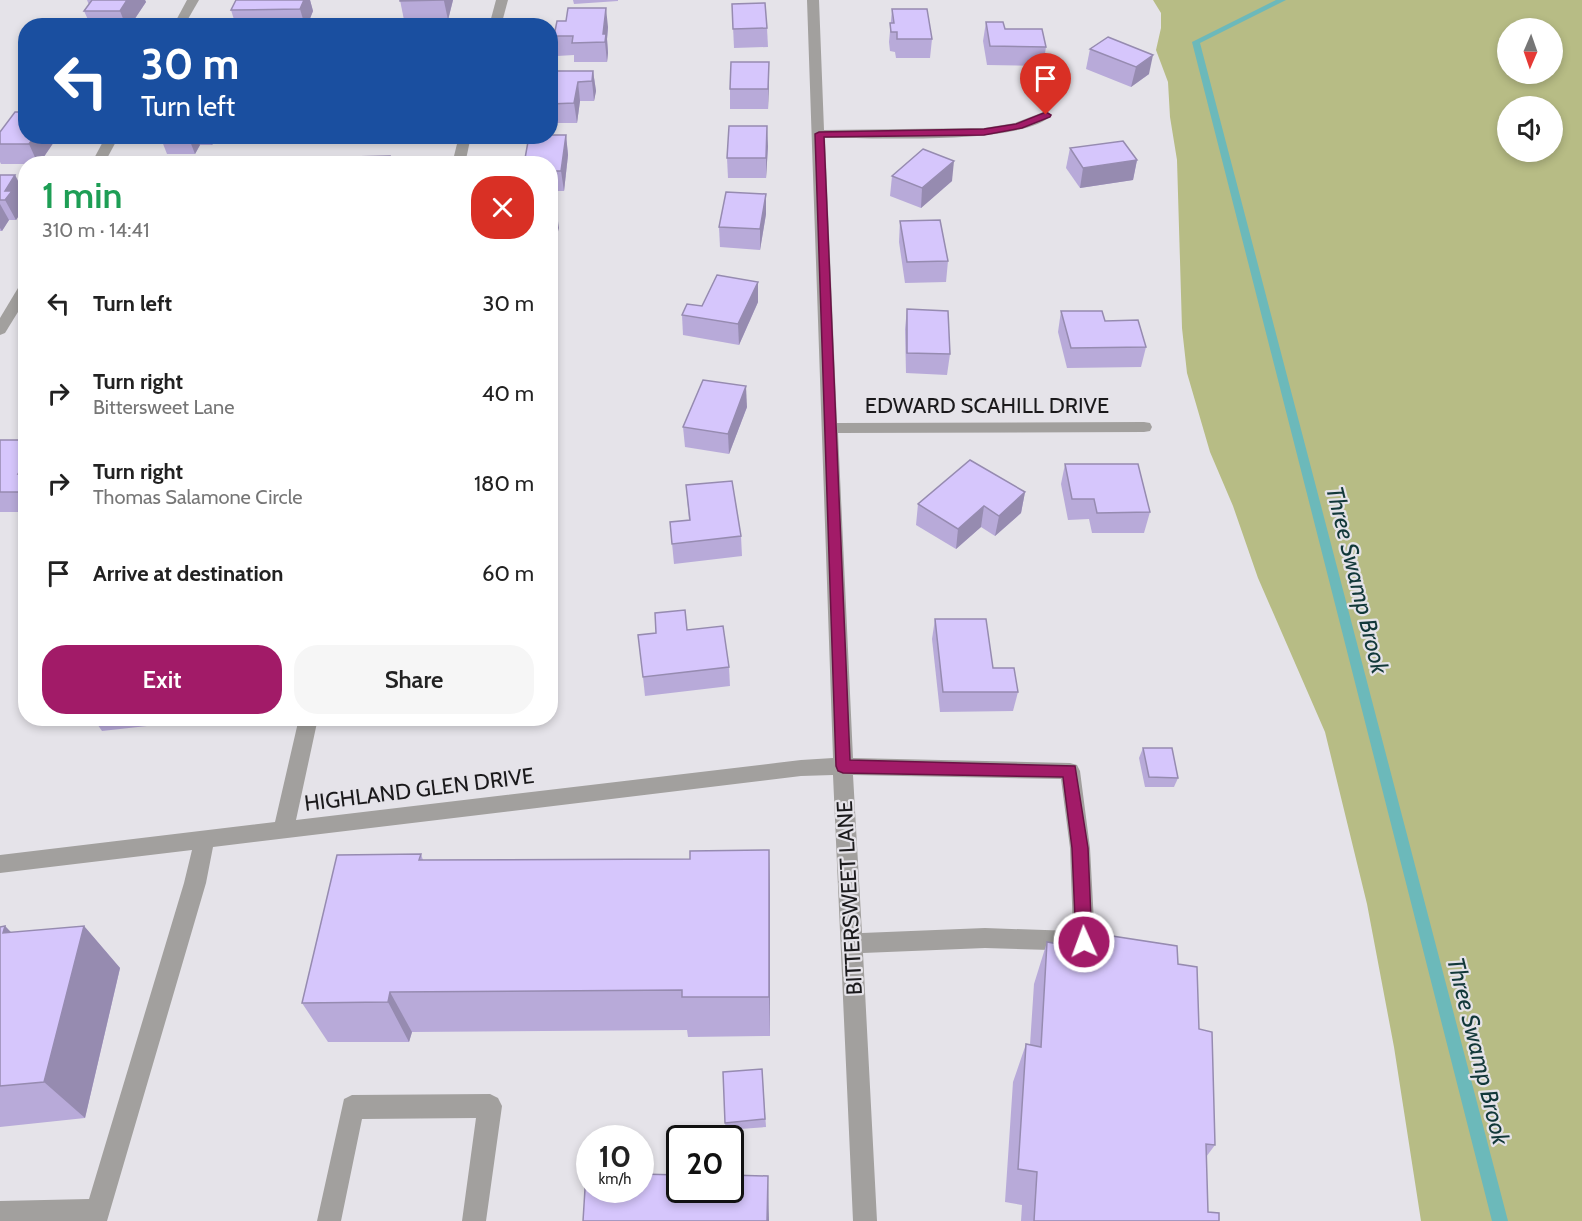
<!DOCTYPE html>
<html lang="en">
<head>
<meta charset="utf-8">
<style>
  :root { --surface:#fff; --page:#f6f6f6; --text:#222; --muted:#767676; --accent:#a21b68 }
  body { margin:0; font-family:Cabin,sans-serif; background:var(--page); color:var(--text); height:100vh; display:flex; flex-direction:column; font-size:22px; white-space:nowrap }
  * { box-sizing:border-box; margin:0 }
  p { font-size:20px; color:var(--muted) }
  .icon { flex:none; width:33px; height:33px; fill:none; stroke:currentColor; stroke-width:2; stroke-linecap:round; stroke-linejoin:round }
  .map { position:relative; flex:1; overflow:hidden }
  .side { position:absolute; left:18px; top:156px; width:540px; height:570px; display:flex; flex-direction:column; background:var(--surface); border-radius:24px; box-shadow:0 3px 9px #0003 }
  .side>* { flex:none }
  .top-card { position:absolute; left:18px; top:18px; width:540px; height:126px; border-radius:24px; box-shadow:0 3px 9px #0003; background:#1a4fa0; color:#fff; overflow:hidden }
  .needle { width:39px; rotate:182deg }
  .fabs { position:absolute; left:1497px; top:18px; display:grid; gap:12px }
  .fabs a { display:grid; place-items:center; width:66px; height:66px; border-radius:50%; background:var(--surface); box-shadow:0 3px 9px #0003; font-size:30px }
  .speed { position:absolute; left:576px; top:1125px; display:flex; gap:12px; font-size:30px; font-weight:700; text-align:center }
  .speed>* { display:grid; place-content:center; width:78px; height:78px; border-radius:50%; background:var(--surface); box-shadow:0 3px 9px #0003; line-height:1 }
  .speed small { font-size:15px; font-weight:400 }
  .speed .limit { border:3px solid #111; border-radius:9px; background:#fff; color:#111 }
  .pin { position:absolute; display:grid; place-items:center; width:51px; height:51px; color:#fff; margin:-62px -26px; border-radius:50% 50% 50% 0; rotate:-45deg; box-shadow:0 0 6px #0007 }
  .pin .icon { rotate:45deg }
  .me { position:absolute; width:66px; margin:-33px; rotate:358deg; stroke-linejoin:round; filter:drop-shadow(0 0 4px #0008) }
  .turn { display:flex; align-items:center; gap:21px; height:126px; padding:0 24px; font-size:27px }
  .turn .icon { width:78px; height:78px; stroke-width:2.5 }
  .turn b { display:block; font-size:42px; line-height:51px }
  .round { display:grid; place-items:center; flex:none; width:63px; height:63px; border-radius:24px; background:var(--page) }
  .head { display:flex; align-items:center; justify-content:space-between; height:102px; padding:0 24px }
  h1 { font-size:36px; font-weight:600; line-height:45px; color:#1e9e55 }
  .action { display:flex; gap:12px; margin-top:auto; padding:12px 24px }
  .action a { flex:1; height:69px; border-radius:24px; background:var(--accent); color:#fff; font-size:24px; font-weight:600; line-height:69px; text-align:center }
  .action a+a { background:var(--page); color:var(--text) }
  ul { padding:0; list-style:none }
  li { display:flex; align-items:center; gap:18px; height:90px; padding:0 24px }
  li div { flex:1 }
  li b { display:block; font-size:22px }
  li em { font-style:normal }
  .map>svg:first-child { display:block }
  .green { fill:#b7bc85; fill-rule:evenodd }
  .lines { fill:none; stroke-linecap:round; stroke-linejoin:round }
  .stream { fill:#6cb9ba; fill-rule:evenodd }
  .minor { fill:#a2a09e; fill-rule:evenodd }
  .wall { fill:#b8aad9 }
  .shaded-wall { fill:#968bb0 }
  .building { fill:#d6c6fc; stroke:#968bb0; stroke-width:1.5 }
  .route { fill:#a21b68; stroke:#691244; stroke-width:1.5 }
  .labels { text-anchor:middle; stroke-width:4.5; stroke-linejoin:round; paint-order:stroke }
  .street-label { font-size:22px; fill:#1b1a1c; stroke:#e5e3e9 }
  .water-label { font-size:24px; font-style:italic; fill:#123839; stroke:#e5e3e9 }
</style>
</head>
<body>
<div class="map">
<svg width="1582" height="1221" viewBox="0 0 1582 1221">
  <rect width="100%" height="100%" fill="#e5e3e9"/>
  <path class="green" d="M1153,0h429v1221h-161l-27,-174 -27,-143 -42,-172 -67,-154 -25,-72 -23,-54 -23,-79 -5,-45 -5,-168 -7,-43 -2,-35 -12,-32 5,-22v-15zM1508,28h44v46h-44zM1508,106h44v46h-44z"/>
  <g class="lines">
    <path class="stream" d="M1276,0h10l-86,43 308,1178h-16l-300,-1179z"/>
    <g class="minor">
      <path d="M187,0h12l-15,26h-11z"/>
      <path d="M496,0h12l-7,26h-12z"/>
      <path d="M807,0h12l5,130 160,-2 31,-5 31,-12 6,4c-31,31 -181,22 -227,23l12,285 307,-1 6,1 2,4 -2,4 -6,1 -306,1 15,325 217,5 7,2 3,6 10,77 5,93 -3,7 -8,3 -99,-3 -122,5 14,268h-24l-20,-446 -32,1 -588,71 -7,36 -99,338h-107v-20l89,-2 95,-316 8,-33 -192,23v-18l275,-33 24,-104h19l-22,102 505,-60 32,-2zM853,775l208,4 9,69 3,83 -88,-3 -123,5z"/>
      <path d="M106,136h13l-15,28h-13z"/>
      <path d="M459,136h12l-6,28h-13z"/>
      <path d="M26,282v17l-21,34 -5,2v-17l21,-35z"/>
      <path d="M490,1094l8,4 4,8 -16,115h-24l14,-103 -114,1 -21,102h-24l27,-122 8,-4z"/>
    </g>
  </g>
  <g class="wall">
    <path d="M87,0h58l1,2 -16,24h-39l-7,-15 5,-6z"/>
    <path d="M310,0l3,11 -6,15h-71l-5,-16z"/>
    <path d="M400,0h53l-5,20h-44z"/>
    <path d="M573,0h45v1l-44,3z"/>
    <path d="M732,4l35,24 1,19 -34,1z"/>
    <path d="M892,9l40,30 -2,19h-34l-1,-6 -5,-1 -1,-9z"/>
    <path d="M986,22l60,25 -3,19 -56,-1 -4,-24z"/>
    <path d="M608,27l-1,12 1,14 -1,9h-33v-7l-17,1 -3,-20z"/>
    <path d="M1108,37l41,37 -18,13 -45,-18 4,-20z"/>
    <path d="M550,71h43l3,20 -2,10h-14l-3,22h-27z"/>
    <path d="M769,81l-1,28h-38v-20z"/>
    <path d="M0,132l26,4h32l-19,28h-38l-1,-2z"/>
    <path d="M566,135l2,20 -4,36h-14v-27z"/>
    <path d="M160,136h57l-5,9h-12l-5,9h-28z"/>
    <path d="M368,136h38v2l-37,1z"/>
    <path d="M768,146l-2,32h-38l-1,-20z"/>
    <path d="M1070,148l67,12 -4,20 -53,8 -14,-20z"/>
    <path d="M0,175h15l10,20 -6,10 3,6 -6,9h-7l-7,11h-2z"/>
    <path d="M892,176l60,5 -31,27 -31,-12z"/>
    <path d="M766,194v20l-6,36 -40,-3 -1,-20z"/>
    <path d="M900,221l48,40 -2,21 -41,1 -6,-41z"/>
    <path d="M758,282v20l-19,43 -56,-10 -1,-20z"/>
    <path d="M907,309l43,45 -3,21 -41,-2 -1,-44z"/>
    <path d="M1061,311l44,10 41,26 -5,20 -74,1 -9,-36z"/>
    <path d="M747,407l-18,47 -44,-7 -2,-20z"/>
    <rect x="0" y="440" width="26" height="72"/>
    <path d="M1065,464l85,48 -6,21h-52l-3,-14 -21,1 -7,-36z"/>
    <path d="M686,485l55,51 1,20 -68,8 -4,-42 19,-2z"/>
    <path d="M1025,492l-4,21 -26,23 -14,-9 -25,22 -40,-24 2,-21z"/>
    <path d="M935,619l58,49 25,24 -5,19 -73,1 -8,-73z"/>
    <path d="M687,630l42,37 1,19 -85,10 -2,-19z"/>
    <path d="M93,718h126l-117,13z"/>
    <path d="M425,718h52l-50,6z"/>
    <path d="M1143,748l35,30 -4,9h-29l-6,-29z"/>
    <path d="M769,850l1,45v141l-82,1 -1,-7 -275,2 -3,10h-81l-26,-39 119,-149 2,6 267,-1z"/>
    <path d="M5,926l6,7 73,-7 36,42 -35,150 -85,9v-200z"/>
    <path d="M1060,928l118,36 21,65 16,116 -9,12 2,55 11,9h-198l1,-16 -17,-3 8,-120 13,-38 4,1 4,-61 13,-42 8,1z"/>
    <path d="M762,1069l4,58 -40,3 -1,-7z"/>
  </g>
  <g class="shaded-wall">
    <path d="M127,0h18l1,2 -16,24h-4l-6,-15z"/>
    <path d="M304,0h6l3,11 -6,15h-2l-5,-17z"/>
    <path d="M444,0h9l-5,20 -4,-19z"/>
    <path d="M606,8l2,19 -1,12 1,14 -1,9 -2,-20 -2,-8z"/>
    <path d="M1153,55l-4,19 -18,13 5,-20z"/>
    <path d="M769,62v19l-1,28v-20z"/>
    <path d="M593,71l3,20 -2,10 -2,-20z"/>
    <path d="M578,82l2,19 -3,22 -3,-20z"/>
    <path d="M767,126l1,20 -2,32v-20z"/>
    <path d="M566,135l2,20 -4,36 -3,-20z"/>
    <path d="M35,136h23l-19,28h-1l-9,-20z"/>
    <path d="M188,136h8l4,9 -5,9z"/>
    <path d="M209,136h8l-5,9z"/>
    <path d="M390,156l2,8h-4z"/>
    <path d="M1137,160l-4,20 -53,8 3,-20z"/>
    <path d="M954,161l-2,20 -31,27 1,-20z"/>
    <path d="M15,175l10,20 -6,10 3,6 -6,9 -11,-20v-9z"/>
    <path d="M766,194v20l-6,36v-21z"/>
    <path d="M0,204l9,16 -7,11 -2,-3z"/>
    <path d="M556,208l3,20 -9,31v-32z"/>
    <path d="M758,282v20l-19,43 -1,-21z"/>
    <path d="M746,386l1,21 -18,47 -1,-20z"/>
    <path d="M26,461v25l-8,-12z"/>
    <path d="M1025,492l-4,21 -26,23 4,-20z"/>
    <path d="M984,506l-3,21 -25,22 2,-20z"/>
    <path d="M769,850l1,45v141l-1,-39z"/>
    <path d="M5,926l41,42 -43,-35z"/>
    <path d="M84,926l36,42 -35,150 -41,-36z"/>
    <path d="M390,992l22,40 -3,10 -21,-40z"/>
    <path d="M768,1176l1,45h-2z"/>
  </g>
  <g class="building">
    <path d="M92,0h35l-7,11h-36z"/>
    <path d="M236,0h68l-4,9 -69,1z"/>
    <path d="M400,0h44l-44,1z"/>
    <path d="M765,3l2,25 -34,1 -1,-25z"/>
    <path d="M568,8h38l-3,26h3l-1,8 -33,1 1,-7h-19l3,-15h9z"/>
    <path d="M892,9h35l5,30h-35v-7h-6l-1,-9h4z"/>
    <path d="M986,22h17l2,7h37l4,18 -56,-1z"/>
    <path d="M391,24h46l-1,2h-46z"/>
    <path d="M1108,37l45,18 -17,12 -46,-18z"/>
    <path d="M731,62h38l-1,27h-38z"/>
    <path d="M550,71h43l-1,10 -14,1 -4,21 -24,1z"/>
    <path d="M15,112h11v24h9l-6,8h-29v-12z"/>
    <path d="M729,126h38l-1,32h-39z"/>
    <path d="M550,135h16l-5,36h-11v-7h-26l5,-28h21z"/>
    <path d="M1123,141l14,19 -54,8 -13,-20z"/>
    <path d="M923,149l31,12 -32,27 -30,-12z"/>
    <path d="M390,156l-2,8h-39l2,-7z"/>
    <path d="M0,175h15l-10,16h7l-7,9h-5z"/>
    <path d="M726,192l40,2 -6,35 -41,-2z"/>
    <path d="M550,208h6l-6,19z"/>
    <path d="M940,220l8,41 -41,1 -7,-41z"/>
    <path d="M717,275l41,7 -20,42 -56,-9 5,-11 15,2z"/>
    <path d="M907,309l41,2 2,43 -43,-1z"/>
    <path d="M1061,311h41l3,10 33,-1 8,27 -75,1z"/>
    <path d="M703,380l43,6 -18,48 -45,-7z"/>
    <path d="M0,440h26v21l-8,13h8v18h-26z"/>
    <path d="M970,460l55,32 -26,24 -15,-10 -26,23 -40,-25z"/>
    <path d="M1065,464h73l12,48 -53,1 -3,-14h-22z"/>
    <path d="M732,481l9,55 -69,8 -2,-22 20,-2 -4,-35z"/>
    <path d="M685,610l2,20 36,-4 6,41 -86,10 -5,-42 18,-2 -1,-20z"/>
    <path d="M935,619h51l7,49h21l4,24h-75z"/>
    <path d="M1143,748h29l6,30 -29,-1z"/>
    <path d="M769,850v147h-87v-7l-292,2 -2,10 -86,1 35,-148 84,-1 -2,6 271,-1v-8z"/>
    <path d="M5,926l-2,7 81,-7 -40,156 -44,4v-159z"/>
    <path d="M1060,928l117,18 1,18 19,3 2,62 13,3 3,113 -9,-1 2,68 11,1v8h-185l3,-49 -19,-3 8,-125 15,3 6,-105 12,2z"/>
    <path d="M762,1069l3,50 -40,4 -2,-51z"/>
    <path d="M586,1173h4v17h50v-16l40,1v15h50v-15l38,1 -1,45h-184z"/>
  </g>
  <path class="route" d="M1046,112l5,3 -1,2 -28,11 -38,7 -160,2 26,623 225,6 13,82 4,94 -2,5 -6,2 -6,-2 -2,-5 -4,-94 -9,-71 -220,-4 -5,-2 -2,-5 -21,-632 4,-2 165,-3 32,-5z"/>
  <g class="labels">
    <g class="street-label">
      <text x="987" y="413">EDWARD SCAHILL DRIVE</text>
      <text transform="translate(419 789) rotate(-7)" y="8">HIGHLAND GLEN DRIVE</text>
      <text transform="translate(849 898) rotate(-93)" y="8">BITTERSWEET LANE</text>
    </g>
    <g class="water-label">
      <text transform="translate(1357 580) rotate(76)" y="8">Three Swamp Brook</text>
      <text transform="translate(1478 1051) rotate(76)" y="8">Three Swamp Brook</text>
    </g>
  </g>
</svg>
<div class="fabs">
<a><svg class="needle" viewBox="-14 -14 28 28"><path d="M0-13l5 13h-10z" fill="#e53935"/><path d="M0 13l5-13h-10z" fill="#767676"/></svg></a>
<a><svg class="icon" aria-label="sound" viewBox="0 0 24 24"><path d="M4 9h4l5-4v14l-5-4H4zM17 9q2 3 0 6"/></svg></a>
</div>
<div class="speed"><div>10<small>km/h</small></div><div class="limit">20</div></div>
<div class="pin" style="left:1046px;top:115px;background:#d93025"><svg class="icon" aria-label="arrive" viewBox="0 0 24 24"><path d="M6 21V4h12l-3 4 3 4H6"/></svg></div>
<svg class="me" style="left:1084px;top:942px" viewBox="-20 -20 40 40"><circle r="17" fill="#a21b68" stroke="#fff" stroke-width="3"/><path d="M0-11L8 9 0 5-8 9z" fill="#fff"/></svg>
<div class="top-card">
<div class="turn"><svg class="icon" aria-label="left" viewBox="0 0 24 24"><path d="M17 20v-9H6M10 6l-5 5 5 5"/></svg><div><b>30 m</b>Turn left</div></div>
</div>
<section class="side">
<div class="head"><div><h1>1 min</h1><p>310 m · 14:41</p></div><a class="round" style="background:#d93025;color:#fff"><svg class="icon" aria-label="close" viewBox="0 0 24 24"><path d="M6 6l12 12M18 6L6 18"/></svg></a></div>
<ul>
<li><svg class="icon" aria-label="left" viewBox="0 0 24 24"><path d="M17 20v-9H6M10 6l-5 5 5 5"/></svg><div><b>Turn left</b></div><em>30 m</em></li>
<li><svg class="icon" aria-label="right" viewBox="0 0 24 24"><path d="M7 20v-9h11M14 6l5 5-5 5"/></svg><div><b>Turn right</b><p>Bittersweet Lane</p></div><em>40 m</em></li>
<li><svg class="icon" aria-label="right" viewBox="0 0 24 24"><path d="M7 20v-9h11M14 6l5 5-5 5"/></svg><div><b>Turn right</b><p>Thomas Salamone Circle</p></div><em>180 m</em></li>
<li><svg class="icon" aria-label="arrive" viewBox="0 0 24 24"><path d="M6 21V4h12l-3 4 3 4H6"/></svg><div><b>Arrive at destination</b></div><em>60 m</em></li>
</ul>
<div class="action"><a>Exit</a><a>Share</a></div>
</section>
</div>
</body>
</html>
